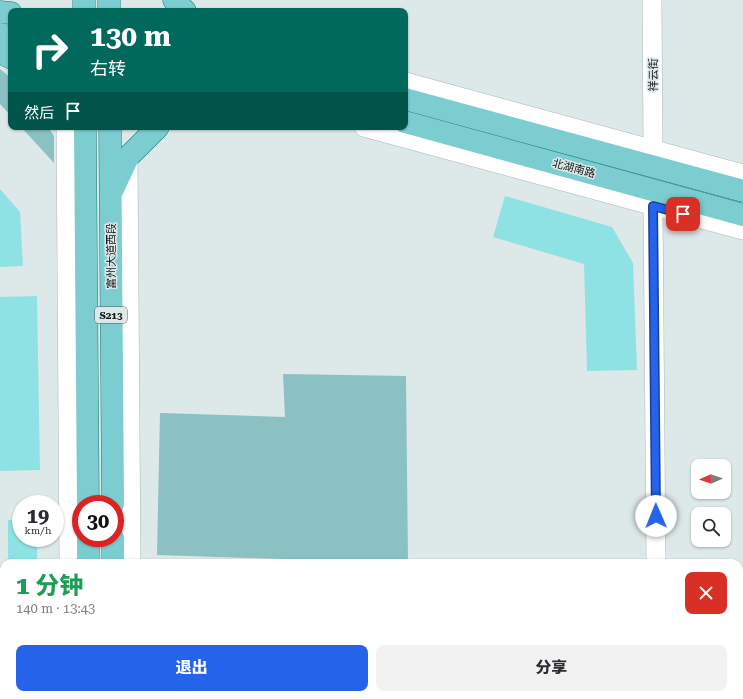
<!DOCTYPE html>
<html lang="zh">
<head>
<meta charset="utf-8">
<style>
  :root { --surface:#fff; --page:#f2f2f3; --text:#2b2b33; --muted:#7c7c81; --accent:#2563eb }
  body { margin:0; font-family:"Roboto Serif","Noto Sans SC",serif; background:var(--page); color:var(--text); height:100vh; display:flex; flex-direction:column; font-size:15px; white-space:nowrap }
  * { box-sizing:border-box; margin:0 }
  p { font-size:13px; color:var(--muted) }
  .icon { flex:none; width:22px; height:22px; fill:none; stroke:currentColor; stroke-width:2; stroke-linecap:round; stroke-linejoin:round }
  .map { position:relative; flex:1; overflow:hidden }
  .drawer { position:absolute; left:0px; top:559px; width:743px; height:140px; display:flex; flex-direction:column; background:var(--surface); border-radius:12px 12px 0 0; box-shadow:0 1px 3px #0004 }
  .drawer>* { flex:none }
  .banner { position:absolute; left:8px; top:8px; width:400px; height:122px; border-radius:8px; box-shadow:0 1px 3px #0004; background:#00695c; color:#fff; overflow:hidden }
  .needle { width:26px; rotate:268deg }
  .controls { position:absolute; left:691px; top:459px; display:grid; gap:8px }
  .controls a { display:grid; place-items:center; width:40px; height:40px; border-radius:8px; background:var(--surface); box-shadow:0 1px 3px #0004; font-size:20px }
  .speed { position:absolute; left:12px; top:495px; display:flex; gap:8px; font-size:20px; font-weight:700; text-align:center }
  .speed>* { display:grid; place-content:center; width:52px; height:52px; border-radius:50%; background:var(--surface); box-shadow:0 1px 3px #0004; line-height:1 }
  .speed small { font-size:10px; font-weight:400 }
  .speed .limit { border:6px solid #d22; background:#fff; color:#111 }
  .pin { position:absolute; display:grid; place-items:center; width:34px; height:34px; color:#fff; margin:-17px; border-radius:8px; box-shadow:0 2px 6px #0006 }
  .me { position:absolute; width:44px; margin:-22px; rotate:359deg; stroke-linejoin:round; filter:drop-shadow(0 0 3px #0008) }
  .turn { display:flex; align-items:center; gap:14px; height:84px; padding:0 16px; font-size:18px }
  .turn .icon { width:52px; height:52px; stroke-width:2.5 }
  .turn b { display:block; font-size:28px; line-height:34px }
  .then { display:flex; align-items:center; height:38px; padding:0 16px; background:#0003; gap:8px; font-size:15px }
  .round { display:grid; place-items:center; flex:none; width:42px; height:42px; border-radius:8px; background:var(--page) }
  .head { display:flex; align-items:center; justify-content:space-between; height:68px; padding:0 16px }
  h1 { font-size:24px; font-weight:800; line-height:30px; color:#1e9e55 }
  .action { display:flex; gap:8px; margin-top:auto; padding:8px 16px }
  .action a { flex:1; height:46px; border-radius:8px; background:var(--accent); color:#fff; font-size:16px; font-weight:800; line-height:46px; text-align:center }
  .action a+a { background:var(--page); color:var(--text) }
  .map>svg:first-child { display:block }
  .green { fill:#8bc1c2 }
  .building { fill:#8fe2e4 }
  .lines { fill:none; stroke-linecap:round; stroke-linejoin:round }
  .minor-casing { stroke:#abb6b6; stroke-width:20 }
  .major-casing { stroke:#1e787b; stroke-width:23 }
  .minor { stroke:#fff; stroke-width:19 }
  .major { stroke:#7ccdd0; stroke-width:22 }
  .route-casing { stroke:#184099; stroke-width:10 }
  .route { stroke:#2563eb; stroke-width:7 }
  .labels { text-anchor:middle; stroke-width:3; stroke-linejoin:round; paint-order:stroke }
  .shield { fill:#dde8e8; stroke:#505656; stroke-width:1 }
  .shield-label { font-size:10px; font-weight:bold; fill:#141818 }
  .street-label { font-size:11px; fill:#141818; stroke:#dde8e8 }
</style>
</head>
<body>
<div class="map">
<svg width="743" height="699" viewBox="0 0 743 699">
  <rect width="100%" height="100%" fill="#dde8e8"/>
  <g class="green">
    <path d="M0,69l11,9v38l-11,-12z"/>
    <path d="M21,127h27l6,9v27z"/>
    <path d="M283,374l123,2 2,187 -251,-8 3,-142 125,4z"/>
  </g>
  <g class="building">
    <path d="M0,189l20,23 3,54 -23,1z"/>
    <path d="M505,196l107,31 21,36 4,107 -50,1 -3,-107 -91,-27z"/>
    <path d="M37,296l3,174 -40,1v-174z"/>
    <path d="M8,520h13v18h16v25h-29z"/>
  </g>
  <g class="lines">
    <defs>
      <g id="minor">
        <path d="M652,0l1,149"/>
        <path d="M405,82l338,92"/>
        <path d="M66,127l3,436"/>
        <path d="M364,127l379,103"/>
        <path d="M128,157l3,406"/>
        <path d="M653,206l3,357"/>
        <path d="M739,691h4"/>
        <path d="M70,695v4"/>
        <path d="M132,695v4"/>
        <path d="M657,695v4"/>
      </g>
      <g id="major">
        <path d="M174,0l11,11"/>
        <path d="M84,11v-11"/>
        <path d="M109,11v-11"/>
        <path d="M0,12l11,1"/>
        <path d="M0,34l11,2"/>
        <path d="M0,52l11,6"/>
        <path d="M405,99l338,92"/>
        <path d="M405,122l338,93"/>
        <path d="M85,127l3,377"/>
        <path d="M110,127l3,377"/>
        <path d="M113,189l15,-32 30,-30"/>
        <path d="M88,538v25"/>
        <path d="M113,538v25"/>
        <path d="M89,695v4"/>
        <path d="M114,695v4"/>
      </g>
    </defs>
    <use href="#minor" class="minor-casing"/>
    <use href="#major" class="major-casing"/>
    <use href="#minor" class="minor"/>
    <use href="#major" class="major"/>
  </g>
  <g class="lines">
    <defs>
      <path id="route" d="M656,516l-3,-310 30,8"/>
    </defs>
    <use href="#route" class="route-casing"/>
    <use href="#route" class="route"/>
  </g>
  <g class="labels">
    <rect class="shield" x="95" y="307" width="32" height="16" rx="3"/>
    <g class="shield-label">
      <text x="111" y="319">S213</text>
    </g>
    <g class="street-label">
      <text transform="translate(653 75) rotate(-90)" y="4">祥云街</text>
      <text transform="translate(574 168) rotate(15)" y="4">北湖南路</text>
      <text transform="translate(111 256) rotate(-90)" y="4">富州大道西段</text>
    </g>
  </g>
</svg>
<div class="controls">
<a><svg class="needle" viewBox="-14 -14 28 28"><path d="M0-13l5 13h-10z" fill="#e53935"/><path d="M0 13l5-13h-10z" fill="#7c7c81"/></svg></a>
<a><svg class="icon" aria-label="search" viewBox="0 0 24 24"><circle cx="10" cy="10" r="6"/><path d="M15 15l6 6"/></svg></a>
</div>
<div class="speed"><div>19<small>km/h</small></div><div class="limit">30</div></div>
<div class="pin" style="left:683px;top:214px;background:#d93025"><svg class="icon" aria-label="arrive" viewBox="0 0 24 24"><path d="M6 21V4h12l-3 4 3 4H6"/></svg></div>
<svg class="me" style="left:656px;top:516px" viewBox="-20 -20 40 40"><circle r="19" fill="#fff"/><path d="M0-13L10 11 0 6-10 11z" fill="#2563eb"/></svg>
<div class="banner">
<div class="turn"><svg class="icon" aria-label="right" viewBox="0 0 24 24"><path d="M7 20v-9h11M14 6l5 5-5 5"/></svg><div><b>130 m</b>右转</div></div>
<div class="then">然后<svg class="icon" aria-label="arrive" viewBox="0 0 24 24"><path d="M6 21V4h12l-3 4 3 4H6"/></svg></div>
</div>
<section class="drawer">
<div class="head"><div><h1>1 分钟</h1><p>140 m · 13:43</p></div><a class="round" style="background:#d93025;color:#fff"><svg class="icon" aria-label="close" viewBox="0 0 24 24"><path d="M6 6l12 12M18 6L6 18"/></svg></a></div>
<div class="action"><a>退出</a><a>分享</a></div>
</section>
</div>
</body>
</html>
